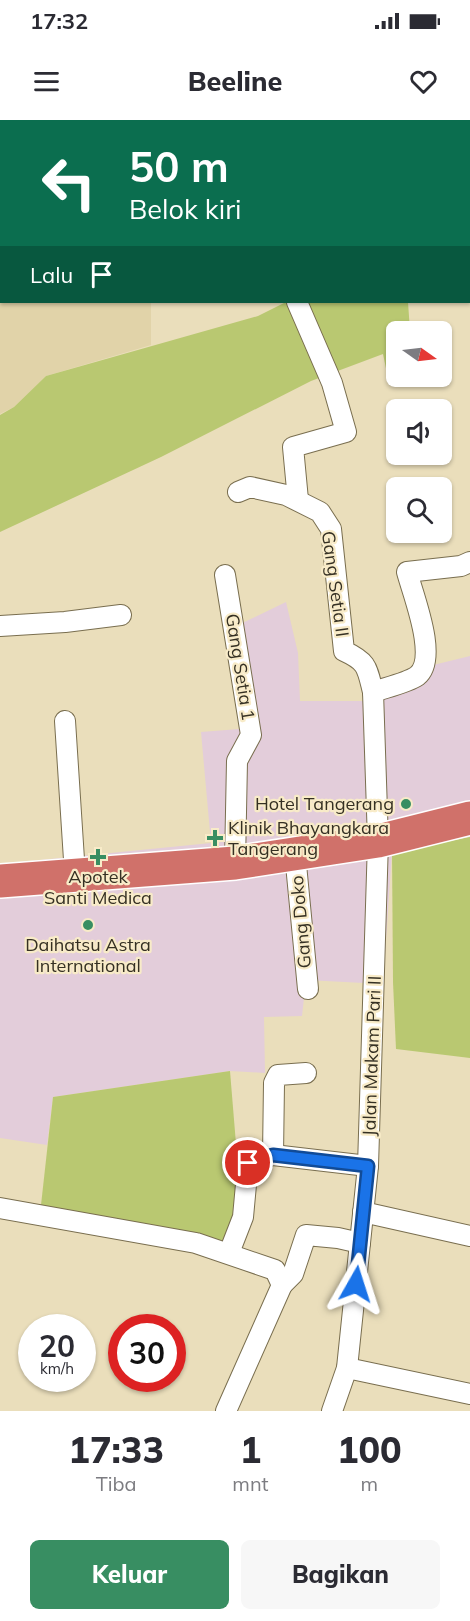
<!DOCTYPE html>
<html lang="id">
<head>
<meta charset="utf-8">
<style>
  :root { --surface:#fff; --page:#f7f7f7; --text:#2b2b33; --muted:#7c7c81; --accent:#388e62 }
  body { margin:0; font-family:Mulish,sans-serif; background:var(--page); color:var(--text); height:100vh; display:flex; flex-direction:column; font-size:22px; white-space:nowrap }
  * { box-sizing:border-box; margin:0 }
  p { font-size:20px; color:var(--muted) }
  .icon { flex:none; width:33px; height:33px; fill:none; stroke:currentColor; stroke-width:2; stroke-linecap:round; stroke-linejoin:round }
  .map { position:relative; height:1291px; overflow:hidden }
  .side { display:flex; flex-direction:column; background:var(--surface); flex:1 }
  .side>* { flex:none }
  .hud { position:absolute; left:0px; top:0px; width:471px; height:183px; box-shadow:0 2px 4px #0004; background:#0b6e4f; color:#fff; overflow:hidden }
  .needle { width:39px; rotate:104deg }
  .buttons { position:absolute; left:386px; top:201px; display:grid; gap:12px }
  .buttons a { display:grid; place-items:center; width:66px; height:66px; border-radius:9px; background:var(--surface); box-shadow:0 2px 4px #0004; font-size:30px }
  .speed { position:absolute; left:18px; top:1194px; display:flex; gap:12px; font-size:30px; font-weight:700; text-align:center }
  .speed>* { display:grid; place-content:center; width:78px; height:78px; border-radius:50%; background:var(--surface); box-shadow:0 2px 4px #0004; line-height:1 }
  .speed small { font-size:15px; font-weight:400 }
  .speed .limit { border:9px solid #d22; background:#fff; color:#111 }
  .pin { position:absolute; display:grid; place-items:center; width:51px; height:51px; color:#fff; margin:-26px; border:3px solid #fff; border-radius:50%; box-shadow:0 2px 6px #0007 }
  .me { position:absolute; width:66px; margin:-33px; rotate:6deg; stroke-linejoin:round; filter:drop-shadow(0 0 4px #0008) }
  .turn { display:flex; align-items:center; gap:21px; height:126px; padding:0 30px; font-size:27px }
  .turn .icon { width:78px; height:78px; stroke-width:2.5 }
  .turn b { display:block; font-size:42px; line-height:51px }
  .then { display:flex; align-items:center; height:57px; padding:0 30px; background:#0003; gap:12px; font-size:22px }
  .eta { display:flex; justify-content:space-evenly; align-items:center; height:102px; text-align:center }
  .eta b { font-size:36px; font-weight:800; line-height:42px }
  .button { display:flex; gap:12px; margin-top:auto; padding:12px 30px }
  .button a { flex:1; height:69px; border-radius:9px; background:var(--accent); color:#fff; font-size:24px; font-weight:800; line-height:69px; text-align:center }
  .button a+a { background:var(--page); color:var(--text) }
  .status { display:flex; justify-content:space-between; align-items:center; height:42px; padding:0 30px; background:var(--surface); direction:ltr }
  .status svg { height:16px; fill:currentColor }
  header { display:flex; justify-content:space-between; align-items:center; height:78px; padding:0 30px; background:var(--surface); font-size:27px; font-weight:800 }
  .map>svg:first-child { display:block }
  .built { fill:#e1d3a9 }
  .education { fill:#e3cdda }
  .green { fill:#b9c871 }
  .lines { fill:none; stroke-linecap:round; stroke-linejoin:round }
  .lane-casing { stroke:#796e4f; stroke-width:12 }
  .street-casing { stroke:#796e4f; stroke-width:22 }
  .secondary-casing { stroke:#796e4f; stroke-width:30 }
  .highway-casing { stroke:#fff; stroke-width:36 }
  .lane { stroke:#fff; stroke-width:9 }
  .street { stroke:#fff; stroke-width:20 }
  .secondary { stroke:#f1d4d2; stroke-width:27 }
  .highway { stroke:#d0716a; stroke-width:33 }
  .route-casing { stroke:#114b97; stroke-width:15 }
  .route { stroke:#1a73e8; stroke-width:10 }
  .poi-dot { fill:#388e62; stroke:#f8ebc8; stroke-width:2 }
  .labels { text-anchor:middle; stroke-width:4.5; stroke-linejoin:round; paint-order:stroke }
  .street-label { font-size:18px; fill:#353023; stroke:#f8ebc8 }
  .poi-label { font-size:18px; fill:#353023; stroke:#f8ebc8 }
</style>
</head>
<body>
<div class="status"><b>17:32</b><svg viewBox="0 0 49 12"><path d="M0 12V9h3v3zM5 12V6h3v6zM10 12V3h3v9zM15 12V0h3v12zM26 1h20v11H26zM47 4h2v5h-2z"/></svg></div>
<header><svg class="icon" aria-label="menu" viewBox="0 0 24 24"><path d="M4 6h16M4 12h16M4 18h16"/></svg>Beeline<svg class="icon" aria-label="heart" viewBox="0 0 24 24"><path d="M12 20l-8-8c-3-5 5-10 8-4 3-6 11-1 8 4z"/></svg></header>
<div class="map">
<svg width="470" height="1291" viewBox="0 0 470 1291">
  <rect width="100%" height="100%" fill="#eadebb"/>
  <path class="built" d="M0,0h14l-12,2v180h149v43l-105,31 -32,31 -14,7z"/>
  <path class="education" d="M286,482l12,51 2,48h69l-5,-19 106,-26v181l-78,15 -9,132 -77,-4 -4,36 -38,1 1,56 -35,-2 -177,26 -6,48 -47,-7v-274l211,-21 -10,-111 51,-4 -18,-101z"/>
  <g class="green">
    <path d="M286,182h122l2,29 -14,1v44l18,1v3l-25,3 -6,-29 -72,27 -150,76 -161,75v-117l14,-8 32,-31 212,-60z"/>
    <path d="M470,717v221l-74,-9 -3,-67 -1,-130z"/>
    <path d="M230,951l12,146 -17,26 -184,-38 12,-108z"/>
  </g>
  <g class="lines">
    <defs>
      <path id="lane" d="M470,33v-1"/>
      <g id="street">
        <path d="M43,0l5,2"/>
        <path d="M425,0l1,2"/>
        <path d="M143,2v-2"/>
        <path d="M297,182l35,81 14,49 -53,15 5,53"/>
        <path d="M238,372l12,-5 36,8 34,17 11,17 13,122c24,11 23,17 29,41l5,149 -10,325 -21,202 -15,43"/>
        <path d="M225,455l26,160 -14,26 -2,102"/>
        <path d="M0,506l65,-4 56,-7"/>
        <path d="M373,572c11,-4 34,-9 44,-16 22,-17 -4,-81 -10,-104l54,-6 9,-4"/>
        <path d="M65,601l10,154"/>
        <path d="M295,734l13,135"/>
        <path d="M273,1035l1,-72 4,-8 28,-2"/>
        <path d="M0,1088l196,35 79,27 7,15 -56,126"/>
        <path d="M363,1092l107,24"/>
        <path d="M229,1133l14,-36 5,-54 13,-5 12,-3 95,11"/>
        <path d="M282,1165l11,-11 13,-39 32,3 22,5"/>
        <path d="M347,1248l123,26"/>
      </g>
      <g id="secondary">
        <path d="M389,0l1,2"/>
        <path d="M470,139v1"/>
      </g>
      <path id="highway" d="M0,761l235,-18 143,-22 92,-23"/>
    </defs>
    <use href="#lane" class="lane-casing"/>
    <use href="#street" class="street-casing"/>
    <use href="#secondary" class="secondary-casing"/>
    <use href="#highway" class="highway-casing"/>
    <use href="#lane" class="lane"/>
    <use href="#street" class="street"/>
    <use href="#secondary" class="secondary"/>
    <use href="#highway" class="highway"/>
  </g>
  <g class="lines">
    <defs>
      <path id="route" d="M248,1043l13,-5 12,-3 95,11 -12,118"/>
    </defs>
    <use href="#route" class="route-casing"/>
    <use href="#route" class="route"/>
  </g>
  <g class="poi-dot">
    <circle cx="406" cy="684" r="6"/>
    <path d="M212 709h6v6h6v6h-6v6h-6v-6h-6v-6h6z"/>
    <path d="M95 728h6v6h6v6h-6v6h-6v-6h-6v-6h6z"/>
    <circle cx="88" cy="805" r="6"/>
  </g>
  <g class="labels">
    <g class="street-label">
      <text transform="translate(335 464) rotate(82)" y="6">Gang Setia II</text>
      <text transform="translate(240 547) rotate(81)" y="6">Gang Setia 1</text>
      <text transform="translate(301 802) rotate(-95)" y="6">Gang Doko</text>
      <text transform="translate(372 936) rotate(-88)" y="6">Jalan Makam Pari II</text>
    </g>
    <g class="poi-label">
      <text x="394" y="690" text-anchor="end">Hotel Tangerang</text>
      <text x="228" y="714" text-anchor="start">Klinik Bhayangkara<tspan x="228" dy="21">Tangerang</tspan></text>
      <text x="98" y="763">Apotek<tspan x="98" dy="21">Santi Medica</tspan></text>
      <text x="88" y="831">Daihatsu Astra<tspan x="88" dy="21">International</tspan></text>
    </g>
  </g>
</svg>
<div class="buttons">
<a><svg class="needle" viewBox="-14 -14 28 28"><path d="M0-13l5 13h-10z" fill="#e53935"/><path d="M0 13l5-13h-10z" fill="#7c7c81"/></svg></a>
<a><svg class="icon" aria-label="sound" viewBox="0 0 24 24"><path d="M4 9h4l5-4v14l-5-4H4zM17 9q2 3 0 6"/></svg></a>
<a><svg class="icon" aria-label="search" viewBox="0 0 24 24"><circle cx="10" cy="10" r="6"/><path d="M15 15l6 6"/></svg></a>
</div>
<div class="speed"><div>20<small>km/h</small></div><div class="limit">30</div></div>
<div class="pin" style="left:248px;top:1043px;background:#d93025"><svg class="icon" aria-label="arrive" viewBox="0 0 24 24"><path d="M6 21V4h12l-3 4 3 4H6"/></svg></div>
<svg class="me" style="left:356px;top:1164px" viewBox="-20 -20 40 40"><path d="M0-17L14 15 0 8-14 15z" fill="#1a73e8" stroke="#fff" stroke-width="4"/></svg>
<div class="hud">
<div class="turn"><svg class="icon" aria-label="left" viewBox="0 0 24 24"><path d="M17 20v-9H6M10 6l-5 5 5 5"/></svg><div><b>50 m</b>Belok kiri</div></div>
<div class="then">Lalu<svg class="icon" aria-label="arrive" viewBox="0 0 24 24"><path d="M6 21V4h12l-3 4 3 4H6"/></svg></div>
</div>
</div>
<section class="side">
<div class="eta">
<div><b>17:33</b><p>Tiba</p></div>
<div><b>1</b><p>mnt</p></div>
<div><b>100</b><p>m</p></div>
</div>
<div class="button"><a>Keluar</a><a>Bagikan</a></div>
</section>
</body>
</html>
